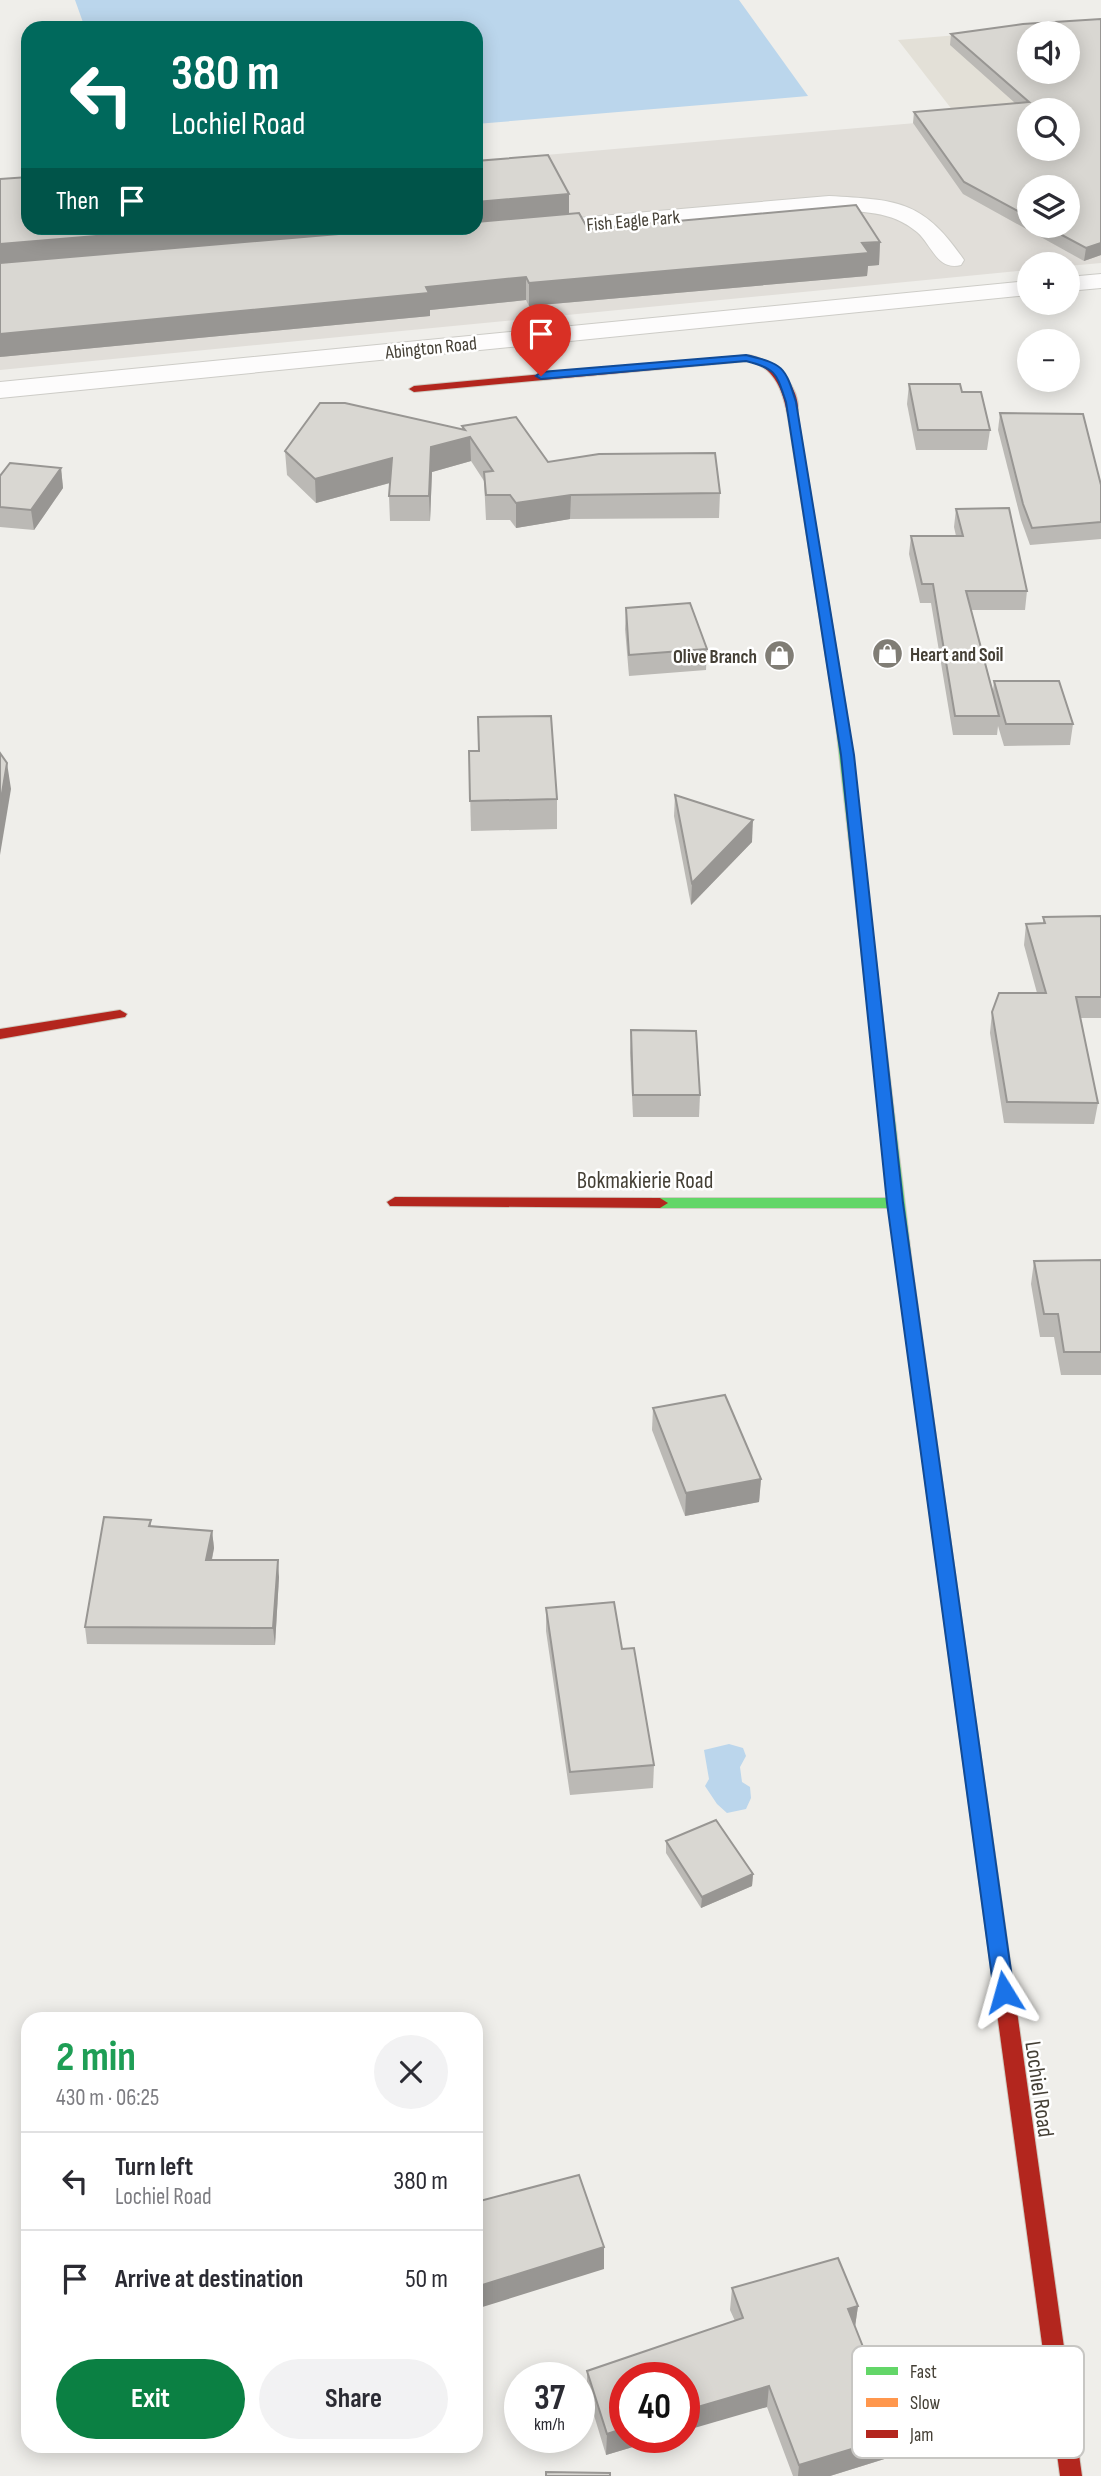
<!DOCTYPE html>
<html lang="en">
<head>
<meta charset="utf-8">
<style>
  :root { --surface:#fff; --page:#f2f2f3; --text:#2b2b33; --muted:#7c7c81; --line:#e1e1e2; --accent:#0b8043 }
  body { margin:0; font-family:"Sofia Sans Condensed",sans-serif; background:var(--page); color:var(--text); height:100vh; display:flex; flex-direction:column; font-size:26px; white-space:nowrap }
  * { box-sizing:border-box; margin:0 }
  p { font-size:23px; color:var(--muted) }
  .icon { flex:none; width:38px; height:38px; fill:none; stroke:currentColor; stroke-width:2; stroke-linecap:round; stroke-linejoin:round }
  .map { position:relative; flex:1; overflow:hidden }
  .sheet { position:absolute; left:21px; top:2012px; width:462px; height:441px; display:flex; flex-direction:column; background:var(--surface); border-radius:21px; box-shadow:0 4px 18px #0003 }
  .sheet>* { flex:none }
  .top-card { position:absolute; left:21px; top:21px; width:462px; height:214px; border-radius:21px; box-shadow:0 4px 18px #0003; background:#00695c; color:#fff; overflow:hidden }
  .tools { position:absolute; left:1017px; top:21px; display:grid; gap:14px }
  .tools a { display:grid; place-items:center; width:63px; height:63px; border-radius:50%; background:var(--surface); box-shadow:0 4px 18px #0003; font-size:35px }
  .speed { position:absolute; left:504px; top:2362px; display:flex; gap:14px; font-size:35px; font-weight:700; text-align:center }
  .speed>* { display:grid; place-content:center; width:91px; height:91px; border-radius:50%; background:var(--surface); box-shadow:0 4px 18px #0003; line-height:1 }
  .speed small { font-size:18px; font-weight:400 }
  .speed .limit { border:10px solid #d22; background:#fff; color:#111 }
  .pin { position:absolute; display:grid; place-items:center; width:60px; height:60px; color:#fff; margin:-72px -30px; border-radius:50% 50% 50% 0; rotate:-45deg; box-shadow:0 0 7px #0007 }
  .pin .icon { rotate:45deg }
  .me { position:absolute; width:77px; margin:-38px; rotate:352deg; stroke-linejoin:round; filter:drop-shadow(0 0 5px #0008) }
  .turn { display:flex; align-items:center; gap:24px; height:147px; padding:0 35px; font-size:32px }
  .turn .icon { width:91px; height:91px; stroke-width:2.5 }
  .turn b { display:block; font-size:49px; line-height:60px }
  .then { display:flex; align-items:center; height:66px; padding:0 35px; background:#0003; gap:14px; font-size:26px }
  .round { display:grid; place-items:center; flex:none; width:74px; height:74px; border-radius:37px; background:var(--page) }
  .head { display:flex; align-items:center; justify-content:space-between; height:119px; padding:0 35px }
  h1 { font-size:42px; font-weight:700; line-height:52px; color:#1e9e55 }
  .action { display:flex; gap:14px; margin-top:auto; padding:14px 35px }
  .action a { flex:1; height:80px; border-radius:42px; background:var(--accent); color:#fff; font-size:28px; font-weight:700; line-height:80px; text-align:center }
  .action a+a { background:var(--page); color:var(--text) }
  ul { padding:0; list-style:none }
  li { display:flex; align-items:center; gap:21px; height:98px; padding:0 35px; border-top:2px solid var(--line) }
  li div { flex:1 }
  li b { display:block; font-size:26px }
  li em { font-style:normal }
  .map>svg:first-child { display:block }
  .residential { fill:#e3e0d7; fill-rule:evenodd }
  .industrial { fill:#e1ded9 }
  .water { fill:#bbd6ec }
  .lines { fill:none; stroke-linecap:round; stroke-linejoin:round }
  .street-casing { stroke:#cdccc7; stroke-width:2 }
  .fast-casing { stroke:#cecbc1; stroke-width:2 }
  .slow-casing { stroke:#cecbc1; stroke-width:2 }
  .jam-casing { stroke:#cecbc1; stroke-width:2 }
  .street { fill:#fdfcfc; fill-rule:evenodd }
  .fast { fill:#63d668; fill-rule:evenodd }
  .slow { fill:#ff974d; fill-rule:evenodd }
  .jam { fill:#b3261e; fill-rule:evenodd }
  .wall { fill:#bbb9b5; fill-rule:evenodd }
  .shaded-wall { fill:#989693 }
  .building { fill:#d9d7d2; stroke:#989693; stroke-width:2; fill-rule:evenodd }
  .route { fill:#1a73e8; stroke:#114b97; stroke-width:2 }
  .labels { text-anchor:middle; stroke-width:5; stroke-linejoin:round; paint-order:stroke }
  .far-street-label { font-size:19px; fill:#454036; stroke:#fff }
  .far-poi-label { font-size:19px; font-weight:bold; fill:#454036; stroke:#fff; text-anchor:start }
  .street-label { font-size:23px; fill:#454036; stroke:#fff }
  .key { fill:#fff; stroke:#c7c6c3; stroke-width:2 }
  .key-label { font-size:19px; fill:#454036 }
</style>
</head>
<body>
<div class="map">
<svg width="1101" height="2476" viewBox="0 0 1101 2476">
  <rect width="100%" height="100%" fill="#efeeea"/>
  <path class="residential" d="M1101,23v173l-144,-80 -59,-76zM1029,33h39v39h-39zM1029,110h39v39h-39z"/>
  <path class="industrial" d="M939,121l90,66v39h39l33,-19v56l-33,3 -39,-2v6l-1029,100v-169l28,27h448v-67z"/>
  <g class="water">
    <path d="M75,0h664l69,96 -332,28v-96h-391z"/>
    <path d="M729,1744l14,4 3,8 -6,11 2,15 8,5 1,11 -5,11 -19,4 -10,-9 -12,-18 4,-7 -5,-29z"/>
  </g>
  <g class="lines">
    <defs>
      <g id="street">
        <path d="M829,196c69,4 94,4 135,64l-3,5c-24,6 -29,-20 -44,-33 -26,-22 -56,-20 -88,-22l-297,26 -9,-2 -3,-5 3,-5 9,-2z"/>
        <path d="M1101,274v14l-33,3v-14z"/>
        <path d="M1029,281v14l-1029,103v-16z"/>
      </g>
      <path id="fast" d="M840,704l6,4 67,564 -8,5 -8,-5 -7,-64h-230l-8,-5 8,-5h229l-55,-490z"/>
      <g id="slow">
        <path d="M793,414l5,3 48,291 -6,4 -6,-4 -46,-291z"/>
        <path d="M961,1673l6,2 3,5 39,274 -3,6 -7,2 -7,-2 -3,-6 -37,-274 3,-5z"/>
      </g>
      <g id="jam">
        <path d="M749,355c28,6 55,34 48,64l-9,-2c-5,-25 -12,-49 -39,-56l-335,31 -5,-3 5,-3z"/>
        <path d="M120,1010l7,4 -2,3 -125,22v-10z"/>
        <path d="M395,1197l265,1 8,5 -8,5 -270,-2 -3,-4z"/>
        <path d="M905,1267l8,5 57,408 -3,5 -6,2 -6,-2 -3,-5 -55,-408z"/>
        <path d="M999,1946l7,2 3,6 73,522h-22l-71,-522 3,-6z"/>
      </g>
    </defs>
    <use href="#street" class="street-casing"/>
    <use href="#fast" class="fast-casing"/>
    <use href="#slow" class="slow-casing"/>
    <use href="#jam" class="jam-casing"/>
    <use href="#street" class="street"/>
    <use href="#fast" class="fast"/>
    <use href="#slow" class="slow"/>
    <use href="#jam" class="jam"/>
  </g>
  <g class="wall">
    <path d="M1101,19v236l-17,6 -121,-67 -50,-71 1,-11 101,-9 -65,-58 1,-11zM1029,187l39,39h-39z"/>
    <path d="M569,194v19l19,16 292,13 -1,23 -11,1 -1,10 -338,30 -3,-6 -96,10v6l-430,41z"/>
    <path d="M909,384l53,8 28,38 -3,20h-71l-9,-46z"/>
    <path d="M1000,413l101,72v54l-71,6 -9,-25 -23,-90z"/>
    <path d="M462,426l86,36 172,31 -1,25 -149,1 -54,9 -6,-8h-24l-2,-39 -13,-20 -39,11 -2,49h-40l-1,-25 1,-13 -74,20 -29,-28 -2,-24 177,-22z"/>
    <path d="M61,468l2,20 -29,42 -34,-3v-51z"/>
    <path d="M956,509l71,82 -2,19h-54l22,81 1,-10 79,43 -3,21 -66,1 -6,-20 -1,9h-44l-22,-132h-11l-11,-49 2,-18h45l-2,-9z"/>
    <path d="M626,608l81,41 -1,21 -77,6 -4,-47z"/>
    <path d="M469,751l88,48v30l-86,2z"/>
    <path d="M675,795l77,47 -61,63 -17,-89z"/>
    <path d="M1101,916v102h-21l18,85 -4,21 -90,-1 -14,-90 2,-21 45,-19 -13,-48 2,-21h17v-7z"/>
    <path d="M631,1030l69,65 -1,22h-66l-3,-64z"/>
    <path d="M1101,1260v115h-40l-7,-38h-14l-9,-53 3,-23z"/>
    <path d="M653,1408l108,71 -2,23 -74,14 -33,-86z"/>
    <path d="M151,1520v6l61,5 2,17 -2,12 67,17 -4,68 -188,-1 -2,-17z"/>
    <path d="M546,1608l76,41 32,116 -1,23 -83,7 -24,-164z"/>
    <path d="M666,1841l87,33 -1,12 -51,22 -35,-55z"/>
    <path d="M732,2288l126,18 -3,20 39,130 -64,20h-37l-26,-69 -142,31h38l-57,17 -19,-63v-21l148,-50 -5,-11z"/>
  </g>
  <g class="shaded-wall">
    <path d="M569,194v23l-93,8v-23z"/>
    <path d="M192,228h255l-447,39v-23z"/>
    <path d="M880,242l-1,23 -11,1 -1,10 -338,30v-23z"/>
    <path d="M1101,243v12l-17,6 2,-13z"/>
    <path d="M526,277v23l-96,10v6l-430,41v-23l426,-47z"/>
    <path d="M470,437l1,24 -39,11 -2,49 -1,-25 2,-49z"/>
    <path d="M392,458l1,24 -77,21 -1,-24z"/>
    <path d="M61,468l2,20 -29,42 -3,-20z"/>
    <path d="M571,495l-1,24 -54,9v-25z"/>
    <path d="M7,763l4,26 -11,66v-50z"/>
    <path d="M753,820l-1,22 -61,63 1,-22z"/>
    <path d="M761,1479l-2,23 -74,14 1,-23z"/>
    <path d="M212,1531l2,17 -6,29 -2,-17z"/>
    <path d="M278,1560l1,17 -4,68 -2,-17z"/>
    <path d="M753,1874l-1,12 -51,22 1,-11z"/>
    <path d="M604,2247v22l-128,40v-22z"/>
    <path d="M858,2306l-3,21 -7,-18z"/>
    <path d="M769,2386l-2,21 -83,24v-20z"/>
    <path d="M625,2428v10h38l-57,17 1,-21z"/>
    <path d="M898,2435l-4,21 -64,20h-32l1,-11z"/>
  </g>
  <g class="building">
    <path d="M1101,19v224l-15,5 -41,-22h23v-39h-39v30l-65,-35 -50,-70 115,-10 -78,-68 72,-10zM1029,33h39v39h-39zM1029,110h39v39h-39z"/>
    <path d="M548,155l21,39 -93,8v-41z"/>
    <path d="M28,177v51h164l-192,16v-65z"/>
    <path d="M856,205l24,37 -18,1 7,10 -340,30 -3,-6 -100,10 3,6 -429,41v-71l409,-35h67v-6l103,-9 9,16z"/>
    <path d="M909,384h51l2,8h19l9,38h-72z"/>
    <path d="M320,403h25l120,27 -3,-4 54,-9 32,45 51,-8 116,-1 5,40 -149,2 -55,8 -6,-8h-24l-2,-23 9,-1 -23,-34 -39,10 -2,49h-40l3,-38 -77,21 -30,-28z"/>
    <path d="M1000,413l83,1 18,71v37l-69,6 -9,-24z"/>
    <path d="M10,463l51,5 -30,42 -31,-3v-31z"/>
    <path d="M1009,508l18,83h-61l33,125h-44l-22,-132h-11l-11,-48h52l-7,-27z"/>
    <path d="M690,603l17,46 -78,6 -3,-47z"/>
    <path d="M994,681h65l14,43h-67z"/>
    <path d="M551,716l6,83 -87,2 -1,-50h10l-1,-34z"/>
    <path d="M0,753l7,10 -7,42z"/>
    <path d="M675,795l78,25 -61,63z"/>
    <path d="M1101,916v81h-25l22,106 -91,-1 -15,-90 7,-19h47l-20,-69 19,-1 -2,-6z"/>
    <path d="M631,1030l65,1 4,64h-67z"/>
    <path d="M1101,1260v92h-37l-6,-38h-14l-10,-53z"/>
    <path d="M725,1395l36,84 -75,14 -33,-85z"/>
    <path d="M104,1517l47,3 -2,6 63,5 -6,29h72l-5,68 -188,-1z"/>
    <path d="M614,1602l8,47 12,-1 20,117 -84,7 -24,-164z"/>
    <path d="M716,1820l37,54 -51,23 -36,-56z"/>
    <path d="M579,2175l25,72 -128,40v-85z"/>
    <path d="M838,2258l20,48 -10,3 50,126 -99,30 -30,-79 -85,25v-33h-59v50l-18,6 -20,-63 156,-53 -11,-30z"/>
    <path d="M546,2472l64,1v3h-64z"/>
  </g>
  <path class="route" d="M746,355c37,9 39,11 50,47l58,353 49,448 111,789 -3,6 -7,3 -7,-3 -3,-6 -107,-789 -46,-448 -55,-353c-10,-29 -9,-33 -40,-41l-205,18 -5,-3 5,-4z"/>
  <defs>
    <symbol id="shop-disc" viewBox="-11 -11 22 22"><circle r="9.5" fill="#807d75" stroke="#fff"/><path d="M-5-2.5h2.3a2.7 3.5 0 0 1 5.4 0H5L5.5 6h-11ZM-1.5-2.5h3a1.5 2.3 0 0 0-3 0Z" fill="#fff"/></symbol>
  </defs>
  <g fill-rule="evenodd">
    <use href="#shop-disc" x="870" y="636" width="35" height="35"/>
    <use href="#shop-disc" x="762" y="638" width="35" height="35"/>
  </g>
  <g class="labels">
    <g class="far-street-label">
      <text transform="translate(633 220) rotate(-5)" y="7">Fish Eagle Park</text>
      <text transform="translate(431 347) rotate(-6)" y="7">Abington Road</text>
    </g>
    <g class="far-poi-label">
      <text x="910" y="661">Heart and Soil</text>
      <text x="757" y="663" text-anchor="end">Olive Branch</text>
    </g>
    <g class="street-label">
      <text x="645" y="1188">Bokmakierie Road</text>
      <text transform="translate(1040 2089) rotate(82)" y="8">Lochiel Road</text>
    </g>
  </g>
  <rect x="852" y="2346" width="232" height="112" rx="10" class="key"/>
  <rect x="866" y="2367" width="32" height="8" fill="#63d668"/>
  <rect x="866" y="2398" width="32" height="9" fill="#ff974d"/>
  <rect x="866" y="2430" width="32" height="8" fill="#b3261e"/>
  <g class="key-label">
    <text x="910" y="2378">Fast</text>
    <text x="910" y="2409">Slow</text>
    <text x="910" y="2441">Jam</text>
  </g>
</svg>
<div class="tools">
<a><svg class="icon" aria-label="sound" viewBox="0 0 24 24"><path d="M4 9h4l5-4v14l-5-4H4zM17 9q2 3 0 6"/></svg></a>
<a><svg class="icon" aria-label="search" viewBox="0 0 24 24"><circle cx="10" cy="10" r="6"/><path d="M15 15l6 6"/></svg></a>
<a><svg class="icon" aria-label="layers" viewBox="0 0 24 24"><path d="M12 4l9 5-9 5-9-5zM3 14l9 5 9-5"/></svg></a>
<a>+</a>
<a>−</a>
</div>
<div class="speed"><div>37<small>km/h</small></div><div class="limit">40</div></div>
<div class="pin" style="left:541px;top:376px;background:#d93025"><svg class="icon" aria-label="arrive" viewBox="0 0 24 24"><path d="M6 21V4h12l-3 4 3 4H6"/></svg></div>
<svg class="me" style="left:1004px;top:1992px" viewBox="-20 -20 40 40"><path d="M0-17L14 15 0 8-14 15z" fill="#1a73e8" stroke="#fff" stroke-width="4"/></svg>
<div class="top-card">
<div class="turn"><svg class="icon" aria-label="left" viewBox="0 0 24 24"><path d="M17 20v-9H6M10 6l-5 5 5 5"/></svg><div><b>380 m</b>Lochiel Road</div></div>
<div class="then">Then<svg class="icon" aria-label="arrive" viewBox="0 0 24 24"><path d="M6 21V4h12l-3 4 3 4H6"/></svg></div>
</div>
<section class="sheet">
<div class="head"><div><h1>2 min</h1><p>430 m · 06:25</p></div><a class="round"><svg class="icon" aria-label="close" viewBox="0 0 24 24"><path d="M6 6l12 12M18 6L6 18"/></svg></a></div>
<ul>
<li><svg class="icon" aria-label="left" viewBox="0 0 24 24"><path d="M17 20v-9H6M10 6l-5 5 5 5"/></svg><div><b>Turn left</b><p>Lochiel Road</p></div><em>380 m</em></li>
<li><svg class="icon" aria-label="arrive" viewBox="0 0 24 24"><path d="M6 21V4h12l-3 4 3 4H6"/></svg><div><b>Arrive at destination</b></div><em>50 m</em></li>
</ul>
<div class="action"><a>Exit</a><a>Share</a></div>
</section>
</div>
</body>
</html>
